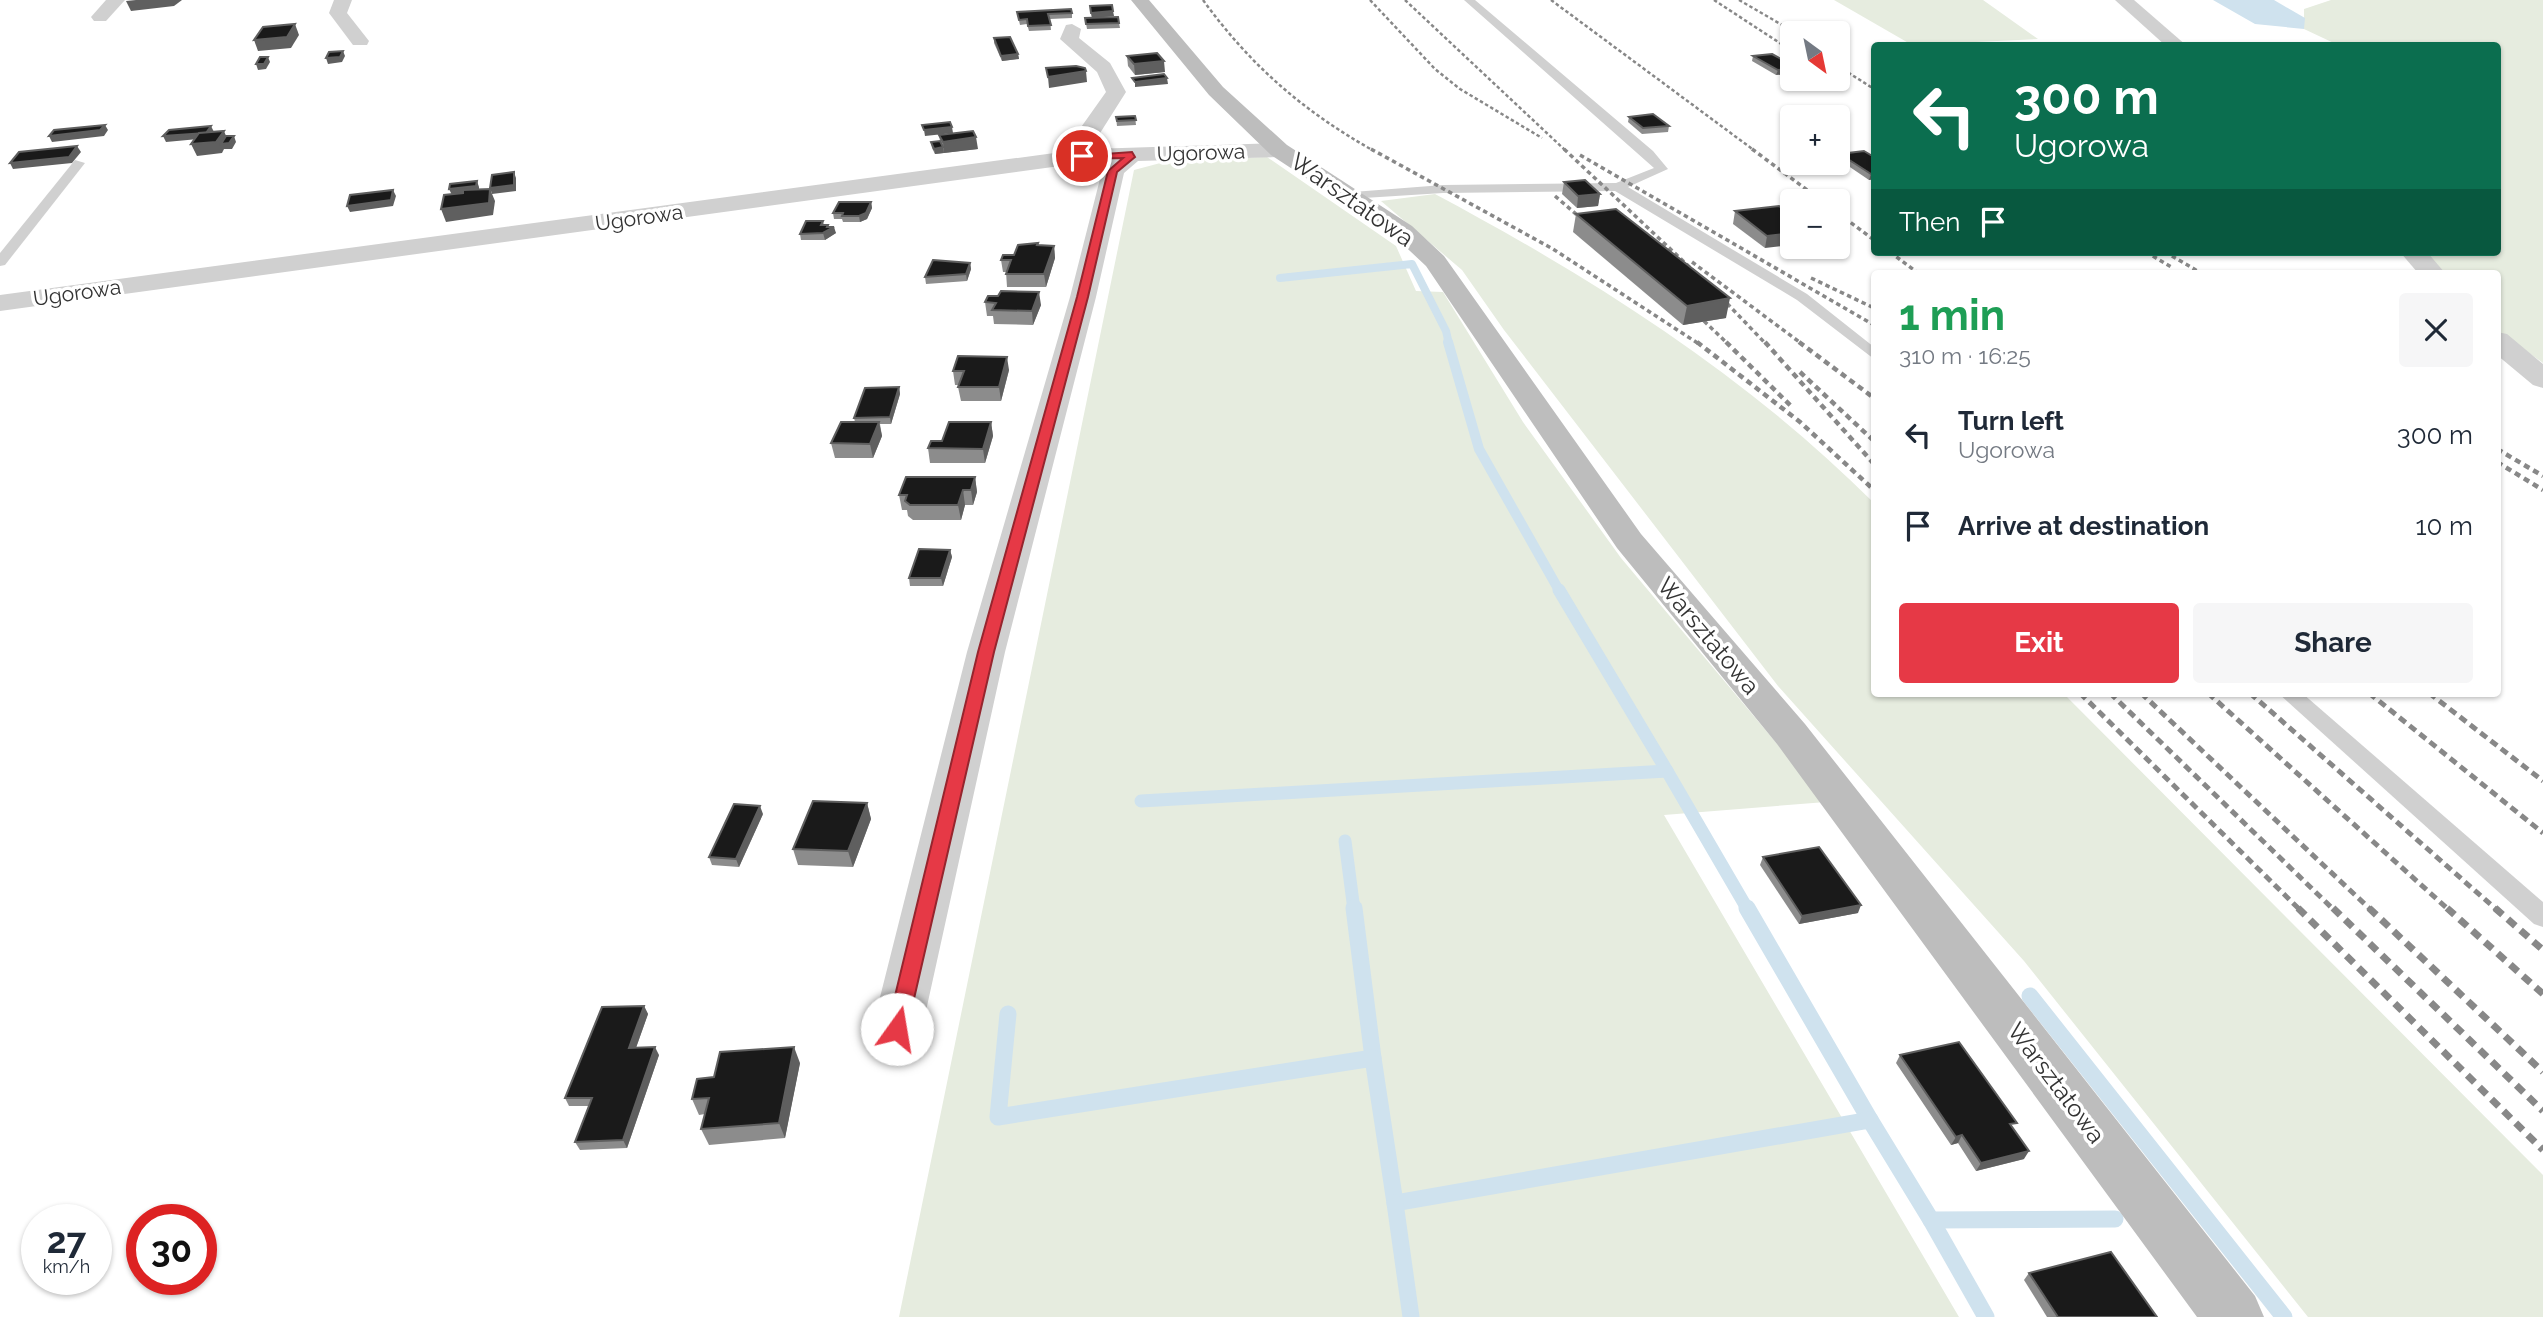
<!DOCTYPE html>
<html lang="en">
<head>
<meta charset="utf-8">
<style>
  :root { --surface:#fff; --page:#f6f6f7; --text:#1f2937; --muted:#747a83; --accent:#e63946 }
  body { margin:0; font-family:Raleway,sans-serif; background:var(--page); color:var(--text); height:100vh; display:flex; flex-direction:column; font-size:26px; white-space:nowrap }
  * { box-sizing:border-box; margin:0 }
  p { font-size:23px; color:var(--muted) }
  .icon { flex:none; width:38px; height:38px; fill:none; stroke:currentColor; stroke-width:2; stroke-linecap:round; stroke-linejoin:round }
  .map { position:relative; flex:1; overflow:hidden }
  .details { position:absolute; left:1871px; top:270px; width:630px; height:427px; display:flex; flex-direction:column; background:var(--surface); border-radius:7px; box-shadow:0 2px 5px #0004 }
  .details>* { flex:none }
  .top-card { position:absolute; left:1871px; top:42px; width:630px; height:214px; border-radius:7px; box-shadow:0 2px 5px #0004; background:#0b6e4f; color:#fff; overflow:hidden }
  .needle { width:46px; rotate:147deg }
  .fabs { position:absolute; left:1780px; top:21px; display:grid; gap:14px }
  .fabs a { display:grid; place-items:center; width:70px; height:70px; border-radius:7px; background:var(--surface); box-shadow:0 2px 5px #0004; font-size:35px }
  .speed { position:absolute; left:21px; top:1204px; display:flex; gap:14px; font-size:35px; font-weight:700; text-align:center }
  .speed>* { display:grid; place-content:center; width:91px; height:91px; border-radius:50%; background:var(--surface); box-shadow:0 2px 5px #0004; line-height:1 }
  .speed small { font-size:18px; font-weight:400 }
  .speed .limit { border:10px solid #d22; background:#fff; color:#111 }
  .pin { position:absolute; display:grid; place-items:center; width:60px; height:60px; color:#fff; margin:-30px; border:4px solid #fff; border-radius:50%; box-shadow:0 2px 7px #0007 }
  .me { position:absolute; width:77px; margin:-38px; rotate:13deg; stroke-linejoin:round; filter:drop-shadow(0 0 5px #0008) }
  .turn { display:flex; align-items:center; gap:24px; height:147px; padding:0 28px; font-size:32px }
  .turn .icon { width:91px; height:91px; stroke-width:2.5 }
  .turn b { display:block; font-size:49px; line-height:60px }
  .then { display:flex; align-items:center; height:66px; padding:0 28px; background:#0003; gap:14px; font-size:26px }
  .round { display:grid; place-items:center; flex:none; width:74px; height:74px; border-radius:7px; background:var(--page) }
  .head { display:flex; align-items:center; justify-content:space-between; height:119px; padding:0 28px }
  h1 { font-size:42px; font-weight:700; line-height:52px; color:#1e9e55 }
  .primary-button { display:flex; gap:14px; margin-top:auto; padding:14px 28px }
  .primary-button a { flex:1; height:80px; border-radius:7px; background:var(--accent); color:#fff; font-size:28px; font-weight:700; line-height:80px; text-align:center }
  .primary-button a+a { background:var(--page); color:var(--text) }
  ul { padding:0; list-style:none }
  li { display:flex; align-items:center; gap:21px; height:91px; padding:0 28px }
  li div { flex:1 }
  li b { display:block; font-size:26px }
  li em { font-style:normal }
  .map>svg:first-child { display:block }
  .green { fill:#e6ecdf }
  .water { fill:#cfe2ee }
  .lines { fill:none; stroke-linecap:round; stroke-linejoin:round }
  .stream-far3 { stroke:#cfe2ee; stroke-width:8 }
  .stream-far2 { stroke:#cfe2ee; stroke-width:10 }
  .stream-far1 { stroke:#cfe2ee; stroke-width:13 }
  .stream { stroke:#cfe2ee; stroke-width:17 }
  .lane { fill:#d0d0d0; fill-rule:evenodd }
  .street { fill:#d0d0d0; fill-rule:evenodd }
  .secondary { fill:#bdbdbd; fill-rule:evenodd }
  .rail-far4 { stroke:#888; stroke-width:2.5; stroke-dasharray:3.5 2.5; stroke-linecap:butt }
  .rail-far3 { stroke:#888; stroke-width:3.5; stroke-dasharray:4.5 3.5; stroke-linecap:butt }
  .rail-far2 { stroke:#888; stroke-width:4.5; stroke-dasharray:6 4.5; stroke-linecap:butt }
  .rail-far1 { stroke:#888; stroke-width:5; stroke-dasharray:8 5; stroke-linecap:butt }
  .rail { stroke:#888; stroke-width:7; stroke-dasharray:10 7; stroke-linecap:butt }
  .wall { fill:#8c8c8c }
  .shaded-wall { fill:#5f5f5f }
  .building { fill:#1a1a1a; stroke:#5f5f5f; stroke-width:2 }
  .route { fill:#e63946; stroke:#96252e; stroke-width:2 }
  .labels { text-anchor:middle; stroke-width:7; stroke-linejoin:round; paint-order:stroke }
  .far-street-label { font-size:21px; fill:#333; stroke:#fff }
  .street-label { font-size:24px; fill:#333; stroke:#fff }
</style>
</head>
<body>
<div class="map">
<svg width="2543" height="1317" viewBox="0 0 2543 1317">
  <rect width="100%" height="100%" fill="#fff"/>
  <g class="green">
    <path d="M1834,0h149l55,39 -126,6z"/>
    <path d="M2331,0h212v363l-46,-33v-57h-54l-19,-20 -30,-1h103v-206l-159,-1 -34,-16v-20z"/>
    <path d="M1267,157l129,89 20,45 27,1 80,130 98,136 205,244 -162,13 295,502h-1060l235,-1147 34,-9z"/>
    <path d="M1435,194c159,85 311,181 439,309v190h189l480,482v142h-235l-284,-356 -246,-275 -274,-356 -42,-60 -81,-69z"/>
  </g>
  <path class="water" d="M2213,0h61l31,18 -1,11 -49,-5z"/>
  <g class="lines">
    <path class="stream-far3" d="M1280,278l132,-14 34,67 3,13"/>
    <path class="stream-far2" d="M1448,342l31,107 81,143"/>
    <g class="stream-far1">
      <path d="M1559,590l108,181"/>
      <path d="M1141,801l526,-30 81,139"/>
      <path d="M1345,841l9,69"/>
    </g>
    <g class="stream">
      <path d="M1354,908l19,150"/>
      <path d="M1747,908l123,212"/>
      <path d="M2030,996l254,321"/>
      <path d="M1008,1014l-10,103 375,-59 22,145 475,-83 61,100 184,-1"/>
      <path d="M1395,1203l16,114"/>
      <path d="M1931,1220l55,97"/>
    </g>
    <g class="lane">
      <path d="M1464,0h11l178,151 15,18 -40,18 179,107 67,53v12l-77,-59 -182,-109 -172,2 -95,6v-6l5,-1 90,-7 173,-2 38,-15z"/>
      <path d="M75,160l10,3 -80,102 -5,1v-13z"/>
      <path d="M2278,693h24l241,209v25l-9,-3z"/>
    </g>
    <g class="street">
      <path d="M106,0h19l-19,21h-12l-3,-4z"/>
      <path d="M334,0h18l-5,13 22,28 -2,4h-14l-24,-32z"/>
      <path d="M2115,0h19l53,46h-21z"/>
      <path d="M1072,24l9,5 -2,9 31,25 16,29 -36,57 189,-6 11,7 -11,7 -141,4 -14,12 -28,124 -91,355 -83,377 -7,15 -18,6 -18,-6 -7,-15 95,-377 103,-355 32,-126 8,-9 -28,1 -1082,148v-16l1069,-144 -2,-4 39,-55 -9,-20 -37,-33 6,-14z"/>
      <path d="M2400,252h27l18,21h-27z"/>
      <path d="M2497,332l10,2 36,30v24l-10,-3 -36,-30z"/>
    </g>
    <path class="secondary" d="M1131,0h18l74,87 64,58 125,81 32,30 197,278 164,190 450,572 9,21h-67l-420,-573 -160,-196 -191,-282 -32,-30 -123,-81 -62,-60z"/>
    <g class="rail-far4">
      <path d="M1203,0c48,66 100,111 171,151"/>
      <path d="M1370,0l65,69 25,20 82,49"/>
      <path d="M1405,0l161,151"/>
      <path d="M1551,0l204,151"/>
      <path d="M1714,0l78,51"/>
      <path d="M1739,0l57,33"/>
      <path d="M1838,66l36,23"/>
    </g>
    <g class="rail-far3">
      <path d="M1371,149l182,100 146,95"/>
      <path d="M1564,149l134,126"/>
      <path d="M1752,149l70,52"/>
      <path d="M1580,155l294,170"/>
      <path d="M1555,196l36,31"/>
      <path d="M1838,213l36,27"/>
      <path d="M1890,252l28,21"/>
      <path d="M2146,252l27,16"/>
      <path d="M2165,252l36,21"/>
      <path d="M1692,262l110,82"/>
      <path d="M1811,278l63,30"/>
      <path d="M1716,292l50,52"/>
      <path d="M1704,321l24,23"/>
    </g>
    <g class="rail-far2">
      <path d="M1697,342l103,80 74,68"/>
      <path d="M1726,342l66,65"/>
      <path d="M1765,342l109,122"/>
      <path d="M1799,342l75,56"/>
      <path d="M1800,372l74,69"/>
      <path d="M2497,449l46,27"/>
      <path d="M2497,462l46,28"/>
    </g>
    <g class="rail-far1">
      <path d="M2080,693l220,217"/>
      <path d="M2110,693l224,217"/>
      <path d="M2141,693l230,217"/>
      <path d="M2208,693l241,217"/>
      <path d="M2250,693l247,217"/>
      <path d="M2369,693l174,140"/>
      <path d="M2429,693l114,88"/>
    </g>
    <g class="rail">
      <path d="M2298,908l245,242"/>
      <path d="M2333,908l210,203"/>
      <path d="M2369,908l174,164"/>
      <path d="M2447,908l96,86"/>
      <path d="M2495,908l48,42"/>
    </g>
  </g>
  <g class="wall">
    <path d="M1090,6l24,10 -21,2 26,5 1,5 -33,1 -2,-11h7z"/>
    <path d="M1017,12l55,1v5l-22,1 1,11 -22,1 -2,-7 -7,1z"/>
    <path d="M994,38l24,16 1,5 -17,2 -8,-18z"/>
    <path d="M1127,56l38,16 -30,3 -7,-9z"/>
    <path d="M1753,56l39,9 -16,10 -24,-14z"/>
    <path d="M1135,116l1,9 -19,1 -1,-9z"/>
    <path d="M1629,117l40,9 -1,6 -26,2 -14,-12z"/>
    <path d="M939,135l39,14 -43,5 -3,-6 -1,-6 9,-1z"/>
    <path d="M1864,151l10,28 -5,1 -31,-21 2,-5z"/>
    <path d="M1564,182l36,12 -2,12 -21,2 -15,-14z"/>
    <path d="M871,202l1,6 -5,11 -7,3h-17l-1,-3h-8l-1,-6z"/>
    <path d="M1735,211l57,5 -27,32 -32,-24z"/>
    <path d="M1576,214l150,104 -43,7 -110,-93z"/>
    <path d="M823,221l1,4h4l1,2 7,6 -11,7h-24l-1,-6z"/>
    <path d="M1038,243l1,2 15,1 1,12 -9,29h-39l-1,-15h-3l-2,-12 13,-5z"/>
    <path d="M970,263l1,6 -4,12 -41,3 -1,-7z"/>
    <path d="M985,302l56,3 -8,20 -39,-1 -1,-8h-6z"/>
    <path d="M1009,370l-8,31h-40l-3,-14 1,-2h-4l-2,-14z"/>
    <path d="M899,387l1,7 -9,30h-11l2,12 -9,22h-38l-4,-15 24,-21 -1,-4z"/>
    <path d="M991,422l2,14 -8,27h-55l-2,-15 14,-7z"/>
    <path d="M975,477l2,15 -4,13h-8l-4,15h-48l-5,-4 -1,-6h-5l-3,-15z"/>
    <path d="M950,550l2,7 -9,29h-33l-1,-8z"/>
    <path d="M867,803l4,16 -18,48 -55,-2 -5,-16z"/>
    <path d="M763,814l-24,53 -27,-2 -3,-8z"/>
    <path d="M1763,857l95,56 -59,11 -39,-59z"/>
    <path d="M644,1006l4,8 -12,34 23,7 -32,93 -47,2 -5,-8 14,-36h-20l-4,-8z"/>
    <path d="M1900,1055l124,104 -48,12 -18,-28 -7,2 -55,-82z"/>
    <path d="M800,1063l-15,75 -76,7 -8,-16 4,-15 -6,1 -7,-16 22,-22z"/>
    <path d="M2029,1273l128,44h-110l-23,-37z"/>
  </g>
  <g class="shaded-wall">
    <path d="M136,0h46l-8,6 -43,5 -5,-10z"/>
    <path d="M1113,11l1,5 -22,2 -1,-5z"/>
    <path d="M295,24l4,11 -8,13 -33,3 -4,-11z"/>
    <path d="M343,51l2,5 -3,6 -14,2 -2,-6z"/>
    <path d="M1018,54l1,5 -17,2 -1,-5z"/>
    <path d="M268,57l2,5 -4,7 -8,1 -2,-6z"/>
    <path d="M1164,61l1,11 -30,3 -1,-11z"/>
    <path d="M1792,69v5l-16,1 2,-5z"/>
    <path d="M1086,71l1,11 -38,6 -1,-11z"/>
    <path d="M1167,78l1,6 -33,3v-5z"/>
    <path d="M105,125l3,5 -4,6 -52,6 -3,-6z"/>
    <path d="M211,126l3,6 -5,6 -43,4 -3,-6z"/>
    <path d="M952,127l1,6 -28,3 -1,-6z"/>
    <path d="M224,131l5,12 5,-7 2,6 -4,7h-8l-2,4 -25,3 -6,-12z"/>
    <path d="M976,137l2,12 -34,4 -1,-11z"/>
    <path d="M77,146l4,6 -9,11 -59,6 -3,-6z"/>
    <path d="M943,147l1,6 -9,1 -1,-5z"/>
    <path d="M514,172l2,6v13l-24,3 -2,-6z"/>
    <path d="M1874,173v6l-5,1 2,-6z"/>
    <path d="M477,181l2,6v5l-27,3 -3,-6z"/>
    <path d="M490,189l5,12 -2,14 -47,7 -5,-13z"/>
    <path d="M393,190l3,6 -3,10 -43,6 -3,-6z"/>
    <path d="M1600,194l-2,12 -21,2 1,-12z"/>
    <path d="M871,202l1,6 -5,11 -7,3 -1,-6z"/>
    <path d="M828,225l1,5 5,-3 2,6 -11,7 -2,-7z"/>
    <path d="M1792,233v12l-27,3 2,-12z"/>
    <path d="M1054,246l1,12 -9,29 -2,-13z"/>
    <path d="M970,263l1,6 -4,12 -1,-7z"/>
    <path d="M1039,292l2,13 -8,20 -1,-14z"/>
    <path d="M1730,298l-4,20 -43,7 4,-19z"/>
    <path d="M1007,357l2,13 -8,31 -2,-14z"/>
    <path d="M899,387l1,7 -9,30 -1,-7z"/>
    <path d="M879,422l3,14 -9,22 -3,-14z"/>
    <path d="M991,422l2,14 -8,27 -2,-14z"/>
    <path d="M975,477l2,15 -4,13 -2,-15z"/>
    <path d="M963,490l2,15 -4,15 -3,-15z"/>
    <path d="M950,550l2,7 -9,29 -2,-8z"/>
    <path d="M867,803l4,16 -18,48 -5,-16z"/>
    <path d="M760,806l3,8 -24,53 -3,-8z"/>
    <path d="M1861,905l-3,8 -59,11 3,-8z"/>
    <path d="M644,1006l4,8 -15,42 -4,-8z"/>
    <path d="M655,1047l4,8 -32,93 -4,-8z"/>
    <path d="M794,1047l6,16 -15,75 -6,-15z"/>
    <path d="M1962,1135l-4,8 -7,2 5,-8z"/>
    <path d="M2029,1151l-5,8 -48,12 5,-8z"/>
  </g>
  <g class="building">
    <path d="M1112,5l1,6 -22,2 -1,-7z"/>
    <path d="M1071,9l1,4 -24,1 3,11 -23,1 -1,-7 -8,1 -2,-8z"/>
    <path d="M1118,17l1,6 -33,1 -1,-6z"/>
    <path d="M295,24l-8,13 -33,3 9,-13z"/>
    <path d="M1010,37l8,17 -17,2 -7,-18z"/>
    <path d="M343,51l-3,6 -14,1 3,-6z"/>
    <path d="M1157,53l7,8 -30,3 -7,-8z"/>
    <path d="M1772,54l20,11v4l-14,1 -25,-14z"/>
    <path d="M260,57h8l-4,7h-8z"/>
    <path d="M1076,66l9,2 1,3 -38,6 -2,-9z"/>
    <path d="M1164,74l3,4 -32,4 -3,-4z"/>
    <path d="M1653,114l16,12 -26,2 -14,-11z"/>
    <path d="M1135,116l1,4 -19,1 -1,-4z"/>
    <path d="M950,122l2,5 -28,3 -2,-5z"/>
    <path d="M105,125l-5,5 -51,6 5,-6z"/>
    <path d="M211,126l-5,7 -43,3 6,-6z"/>
    <path d="M224,131l-8,11 -25,2 8,-11z"/>
    <path d="M973,131l3,6 -33,5 -4,-7z"/>
    <path d="M226,136h8l-5,7 -8,1z"/>
    <path d="M940,141l3,6 -9,2 -3,-7z"/>
    <path d="M77,146l-8,11 -59,6 9,-11z"/>
    <path d="M1864,151l10,6v16l-3,1 -31,-20z"/>
    <path d="M514,172v13l-24,3 2,-13z"/>
    <path d="M1585,180l15,14 -22,2 -14,-14z"/>
    <path d="M477,181l-1,5 -27,3 1,-5z"/>
    <path d="M490,189l-1,14 -48,6 3,-14 19,-2v-3z"/>
    <path d="M393,190l-2,10 -44,6 3,-11z"/>
    <path d="M839,202h32l-5,11 -7,3h-17l1,-3h-10z"/>
    <path d="M1779,206l13,10v17l-25,3 -32,-25z"/>
    <path d="M1616,209l114,89 -43,8 -111,-92z"/>
    <path d="M806,221h17l-2,4h7l-1,2h7l-11,6 -23,1z"/>
    <path d="M1038,243l-1,2 17,1 -10,28h-38l5,-14h-10l2,-5h11l4,-10z"/>
    <path d="M933,260l37,3 -4,11 -41,3z"/>
    <path d="M1001,291l38,1 -7,19 -40,-1 4,-7 -11,-1 3,-6h10z"/>
    <path d="M958,356l49,1 -8,30h-41l6,-16h-11z"/>
    <path d="M899,387l-9,30 -36,1 11,-30z"/>
    <path d="M841,422h38l-9,22 -39,-1z"/>
    <path d="M949,422h42l-8,27 -55,-1 3,-7h11z"/>
    <path d="M906,477h69l-4,13h-8l-5,15h-48l-5,-4 2,-6h-8z"/>
    <path d="M919,549l31,1 -9,28h-32z"/>
    <path d="M813,801l54,2 -19,48 -55,-2z"/>
    <path d="M734,804l26,2 -24,53 -27,-2z"/>
    <path d="M1819,847l42,58 -59,11 -39,-59z"/>
    <path d="M644,1006l-15,42 26,-1 -32,93 -48,2 17,-44h-27l37,-91z"/>
    <path d="M1959,1042l58,81 -7,1 19,27 -48,12 -19,-28 -6,2 -56,-82z"/>
    <path d="M794,1047l-15,76 -78,6 8,-31 -17,1 5,-20 17,-2 6,-25z"/>
    <path d="M2111,1252l46,65h-99l-29,-44z"/>
  </g>
  <path class="route" d="M1132,152l3,5 -18,15 -29,125 -94,355 -87,377 -3,6 -7,3 -7,-3 -3,-6 91,-377 99,-355 31,-126 15,-13 -41,1 -5,-3z"/>
  <g class="labels">
    <g class="far-street-label">
      <text transform="translate(1201 153) rotate(-2)" y="7">Ugorowa</text>
      <text transform="translate(639 218) rotate(-8)" y="7">Ugorowa</text>
      <text transform="translate(77 293) rotate(-8)" y="7">Ugorowa</text>
    </g>
    <g class="street-label">
      <text transform="translate(1352 200) rotate(35)" y="8">Warsztatowa</text>
      <text transform="translate(1708 636) rotate(50)" y="8">Warsztatowa</text>
      <text transform="translate(2056 1083) rotate(53)" y="8">Warsztatowa</text>
    </g>
  </g>
</svg>
<div class="fabs">
<a><svg class="needle" viewBox="-14 -14 28 28"><path d="M0-13l5 13h-10z" fill="#e53935"/><path d="M0 13l5-13h-10z" fill="#747a83"/></svg></a>
<a>+</a>
<a>−</a>
</div>
<div class="speed"><div>27<small>km/h</small></div><div class="limit">30</div></div>
<div class="pin" style="left:1082px;top:156px;background:#d93025"><svg class="icon" aria-label="arrive" viewBox="0 0 24 24"><path d="M6 21V4h12l-3 4 3 4H6"/></svg></div>
<svg class="me" style="left:897px;top:1029px" viewBox="-20 -20 40 40"><circle r="19" fill="#fff"/><path d="M0-13L10 11 0 6-10 11z" fill="#e63946"/></svg>
<div class="top-card">
<div class="turn"><svg class="icon" aria-label="left" viewBox="0 0 24 24"><path d="M17 20v-9H6M10 6l-5 5 5 5"/></svg><div><b>300 m</b>Ugorowa</div></div>
<div class="then">Then<svg class="icon" aria-label="arrive" viewBox="0 0 24 24"><path d="M6 21V4h12l-3 4 3 4H6"/></svg></div>
</div>
<section class="details">
<div class="head"><div><h1>1 min</h1><p>310 m · 16:25</p></div><a class="round"><svg class="icon" aria-label="close" viewBox="0 0 24 24"><path d="M6 6l12 12M18 6L6 18"/></svg></a></div>
<ul>
<li><svg class="icon" aria-label="left" viewBox="0 0 24 24"><path d="M17 20v-9H6M10 6l-5 5 5 5"/></svg><div><b>Turn left</b><p>Ugorowa</p></div><em>300 m</em></li>
<li><svg class="icon" aria-label="arrive" viewBox="0 0 24 24"><path d="M6 21V4h12l-3 4 3 4H6"/></svg><div><b>Arrive at destination</b></div><em>10 m</em></li>
</ul>
<div class="primary-button"><a>Exit</a><a>Share</a></div>
</section>
</div>
</body>
</html>
